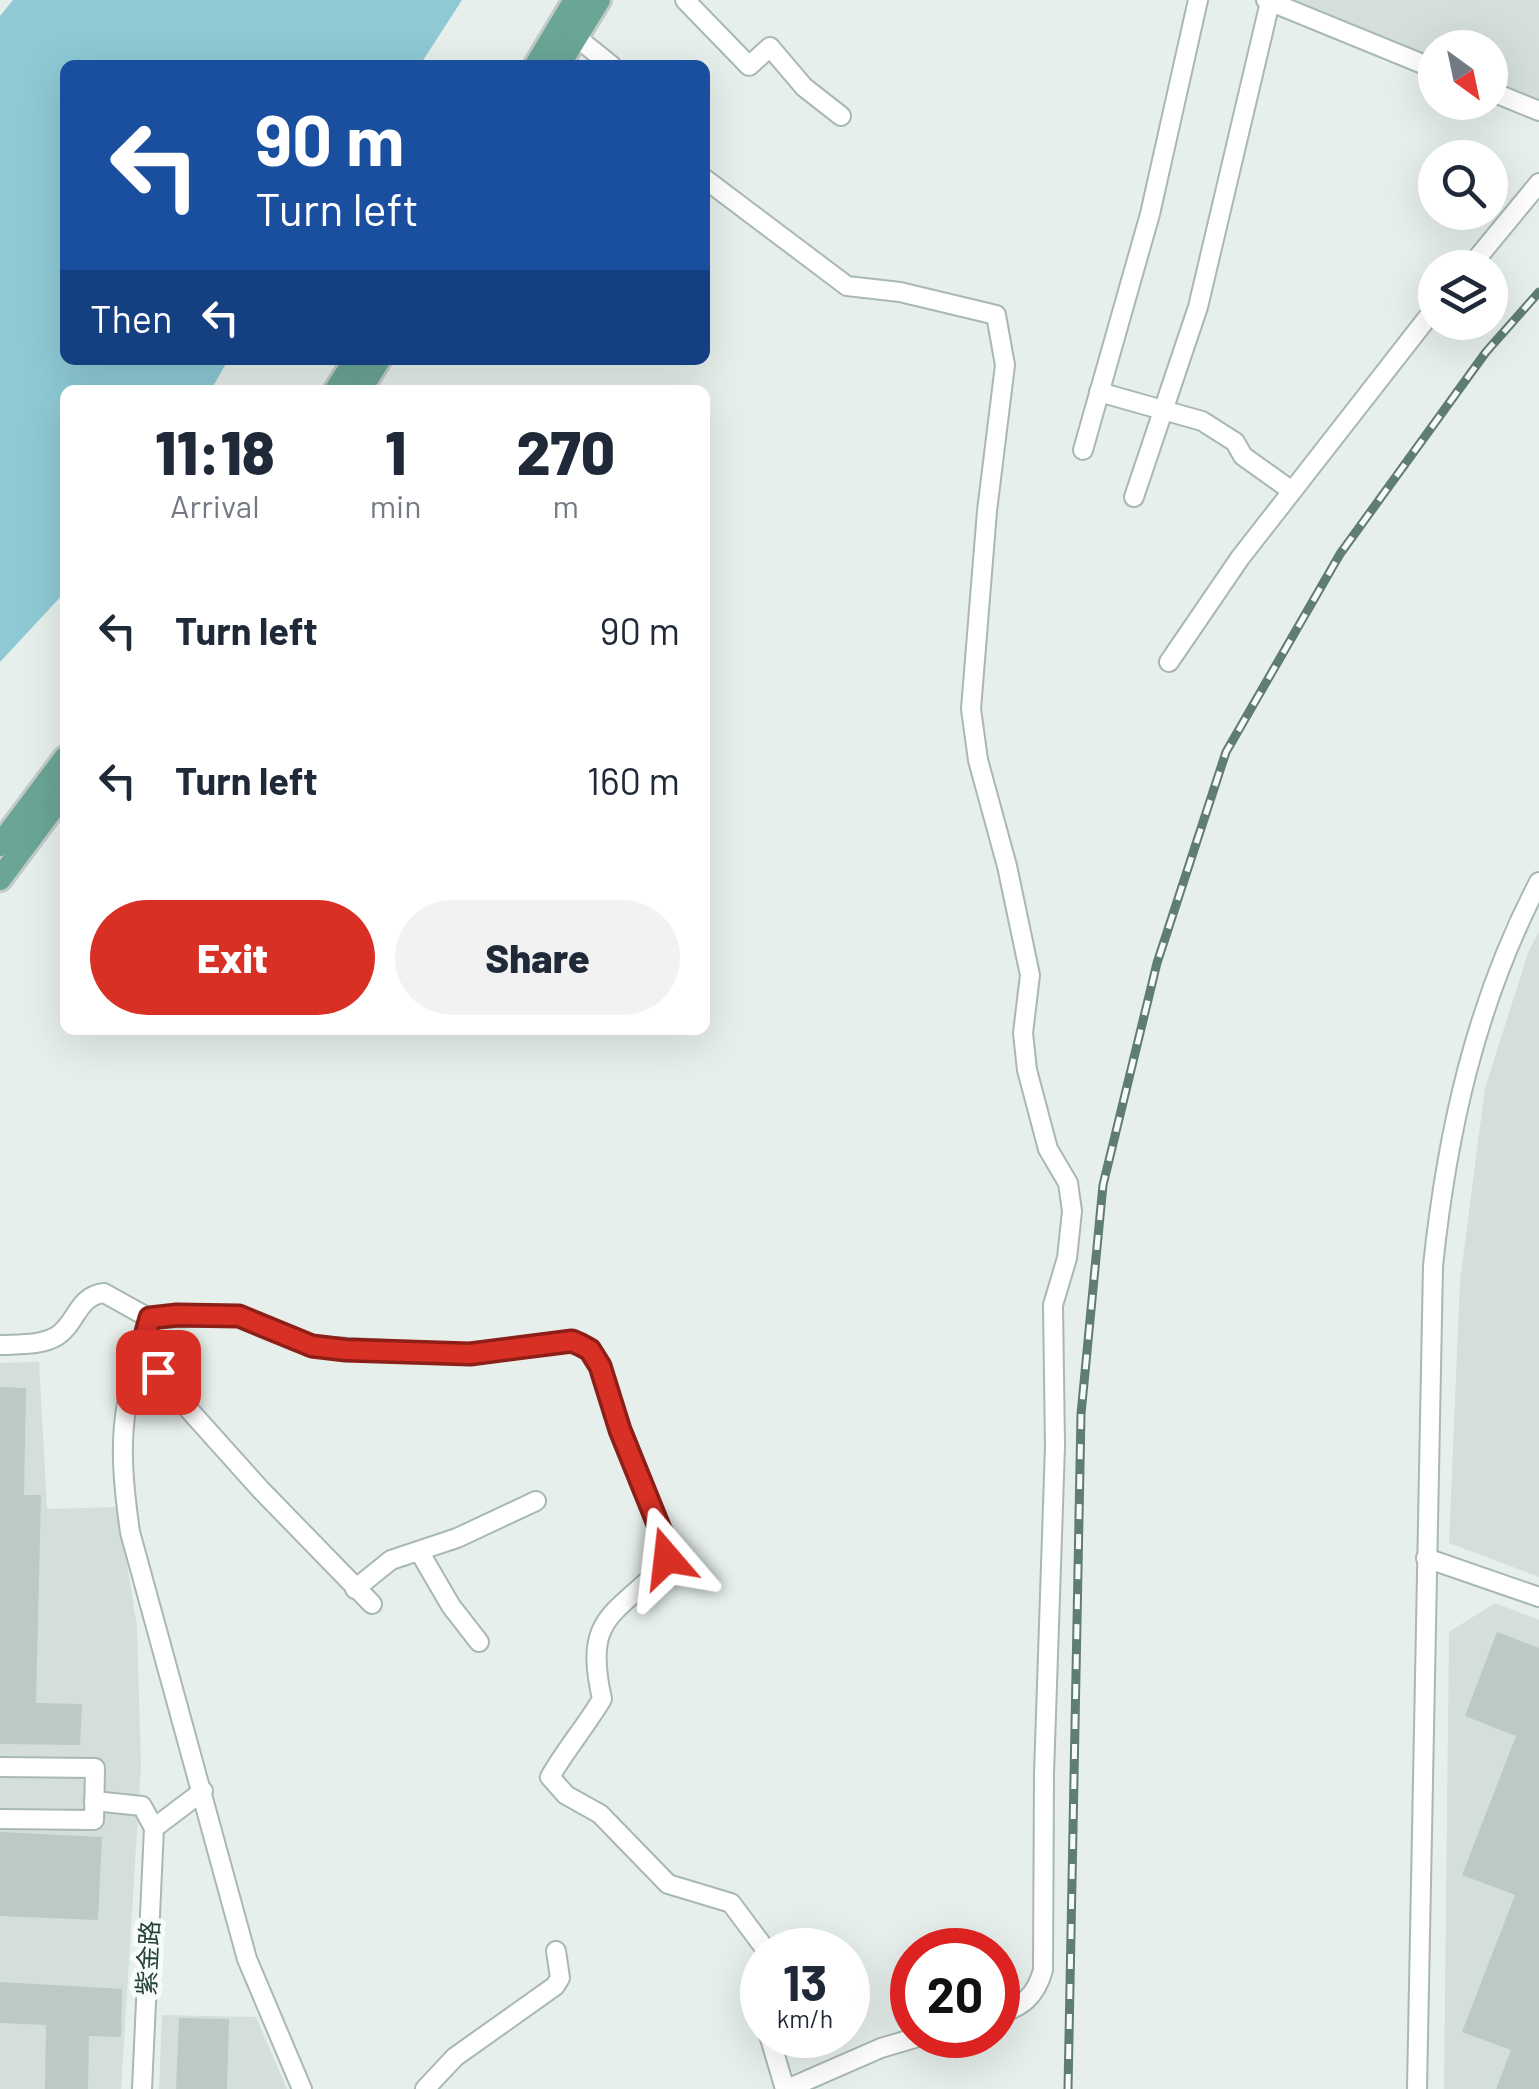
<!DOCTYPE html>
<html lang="en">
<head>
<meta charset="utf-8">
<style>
  :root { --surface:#fff; --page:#f2f2f3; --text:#1f2937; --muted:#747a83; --accent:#d93025 }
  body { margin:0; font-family:Barlow,"Noto Sans SC",sans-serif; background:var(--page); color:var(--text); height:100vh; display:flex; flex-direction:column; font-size:38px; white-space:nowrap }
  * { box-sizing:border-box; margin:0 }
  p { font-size:32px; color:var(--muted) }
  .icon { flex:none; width:55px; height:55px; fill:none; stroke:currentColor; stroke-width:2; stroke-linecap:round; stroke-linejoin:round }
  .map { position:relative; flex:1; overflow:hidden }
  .sheet { position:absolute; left:60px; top:385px; width:650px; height:650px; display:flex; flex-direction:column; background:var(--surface); border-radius:15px; box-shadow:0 10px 40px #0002 }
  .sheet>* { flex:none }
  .guide { position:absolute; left:60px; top:60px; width:650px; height:305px; border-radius:15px; box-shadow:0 10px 40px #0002; background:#1a4fa0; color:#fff; overflow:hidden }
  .needle { width:65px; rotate:147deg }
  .controls { position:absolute; left:1418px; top:30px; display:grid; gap:20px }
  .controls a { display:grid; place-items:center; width:90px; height:90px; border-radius:50%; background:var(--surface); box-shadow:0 10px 40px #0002; font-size:50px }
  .speed { position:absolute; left:740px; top:1928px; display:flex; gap:20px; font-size:50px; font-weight:700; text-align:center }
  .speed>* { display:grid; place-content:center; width:130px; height:130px; border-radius:50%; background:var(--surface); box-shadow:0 10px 40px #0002; line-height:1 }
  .speed small { font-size:25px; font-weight:400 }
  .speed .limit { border:15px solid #d22; background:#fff; color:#111 }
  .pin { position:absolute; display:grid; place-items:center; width:85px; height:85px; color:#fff; margin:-42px; border-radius:20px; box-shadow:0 5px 15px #0006 }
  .me { position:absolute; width:110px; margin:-55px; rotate:343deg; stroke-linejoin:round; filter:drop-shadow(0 0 8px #0008) }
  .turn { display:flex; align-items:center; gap:35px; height:210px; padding:0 30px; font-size:45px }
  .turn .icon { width:130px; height:130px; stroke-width:2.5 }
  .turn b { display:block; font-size:70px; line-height:85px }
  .then { display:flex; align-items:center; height:95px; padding:0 30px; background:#0003; gap:20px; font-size:38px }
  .eta { display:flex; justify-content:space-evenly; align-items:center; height:170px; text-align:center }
  .eta b { font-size:60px; font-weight:800; line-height:70px }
  .button { display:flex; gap:20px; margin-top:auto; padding:20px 30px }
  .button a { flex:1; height:115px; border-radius:60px; background:var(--accent); color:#fff; font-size:40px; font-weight:800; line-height:115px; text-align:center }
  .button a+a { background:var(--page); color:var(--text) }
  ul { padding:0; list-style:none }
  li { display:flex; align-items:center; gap:30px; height:150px; padding:0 30px }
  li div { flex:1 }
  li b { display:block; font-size:38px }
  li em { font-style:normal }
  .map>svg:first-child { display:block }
  .built { fill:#d4dfda }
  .water { fill:#8ec9d4 }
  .building { fill:#bbcac4 }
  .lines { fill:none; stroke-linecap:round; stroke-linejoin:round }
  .minor-casing { stroke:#a8b8b2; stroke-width:22 }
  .major-casing { stroke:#c2cac8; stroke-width:28 }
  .minor { stroke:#fff; stroke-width:18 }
  .major { stroke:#6aa596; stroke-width:22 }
  .rail-casing { stroke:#5f7d75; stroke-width:9 }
  .rail { stroke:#f7fbf9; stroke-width:5; stroke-dasharray:15; stroke-linecap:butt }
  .route-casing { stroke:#8d1f18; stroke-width:25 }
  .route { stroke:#d93025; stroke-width:18 }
  .labels { text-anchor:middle; stroke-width:10; stroke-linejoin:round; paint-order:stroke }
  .street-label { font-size:25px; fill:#24423a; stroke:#f7fbf9 }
</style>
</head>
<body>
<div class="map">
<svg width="1539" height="2089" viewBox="0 0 1539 2089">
  <rect width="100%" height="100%" fill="#e6efeb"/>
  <g class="built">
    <path d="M1291,0h248v99l-49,-19v-32h-55v10z"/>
    <path d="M1539,932v645l-90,-34 11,-262 25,-193 44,-138z"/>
    <path d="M39,1362l8,147 71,-2 19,120 4,140 -20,322h-121v-726z"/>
    <path d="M1495,1603l44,17v469h-95l5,-457z"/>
    <path d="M162,2015l94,2 31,72h-128z"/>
  </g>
  <path class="water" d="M13,0h449l-42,65h-355v295h163l-17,30h-146v202l-65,70v-646z"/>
  <g class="building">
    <path d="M0,1387l26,1 -2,107h17l-5,208 46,1 -2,41 -80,-1z"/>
    <path d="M1497,1632l42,16v441h-43l15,-39 -49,-18 53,-137 -53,-20 54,-139 -51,-20z"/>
    <path d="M0,1832l102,5 -4,83 -98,-4z"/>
    <path d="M0,1982l122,7 -1,48 -32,-1 -1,53h-43l1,-64 -46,-2z"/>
    <path d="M179,2018l50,1 -2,70h-51z"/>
  </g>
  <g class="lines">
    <defs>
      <g id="minor">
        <path d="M685,0l64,66 21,-19 34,40 37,29"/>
        <path d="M1266,0l169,69"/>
        <path d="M576,37l35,28"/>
        <path d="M1490,91l49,20"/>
        <path d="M705,179l142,107 53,6 96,23 9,50 -18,146 -16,198 7,51 29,106 23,109 -7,58 4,37 21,79 20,34 4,28 -5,47 -14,47 2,141 -11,328 -1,196c-7,26 -21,37 -45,44"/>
        <path d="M1469,268l70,-85"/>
        <path d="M1099,392l103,29 33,21 8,14 49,35"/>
        <path d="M1083,450l67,-236 48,-214"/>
        <path d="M1134,497l64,-190 72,-305"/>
        <path d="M1169,662l71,-104 195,-250"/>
        <path d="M149,1318c-7,28 -16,57 -22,86 -8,41 -3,86 3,128l117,427 55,130"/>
        <path d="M0,1345c19,-1 40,1 57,-9 20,-13 20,-40 47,-43l45,25 90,-2 73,30 158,8 102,-13 9,4 9,5 10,16 20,64 44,109 3,19 -4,9c-52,50 -79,52 -61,132 -16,27 -36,50 -52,78l16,18 34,19 68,70 63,19 35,47"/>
        <path d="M141,1350l33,43 87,97 111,114"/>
        <path d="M419,1551l32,55 28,36"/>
        <path d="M1426,1558l113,39"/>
        <path d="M355,1589l36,-29 66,-22 79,-37"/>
        <path d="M0,1767l95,1 -1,52 -94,-1"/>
        <path d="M94,1801l48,5 12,22"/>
        <path d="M154,1828l49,-37"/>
        <path d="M769,2035l16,54"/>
        <path d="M142,2089l12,-261"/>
        <path d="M425,2089l30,-32 100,-71 5,-8 -4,-27"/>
        <path d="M787,2089l94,-41 44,-13"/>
        <path d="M1417,2089l16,-823c14,-134 43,-264 106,-384"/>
      </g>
      <g id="major">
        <path d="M536,65l39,-65"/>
        <path d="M559,65l40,-65"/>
        <path d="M336,390l19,-30"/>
        <path d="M360,390l19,-30"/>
        <path d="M0,845l65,-87"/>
        <path d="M0,879l65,-87"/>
      </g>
    </defs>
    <use href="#minor" class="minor-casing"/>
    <use href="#major" class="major-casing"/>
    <use href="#minor" class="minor"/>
    <use href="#major" class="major"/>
    <defs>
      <path id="rail" d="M1068,2089l13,-675 22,-229 54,-222 69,-211 114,-198 146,-202 53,-60"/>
    </defs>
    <use href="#rail" class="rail-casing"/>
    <use href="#rail" class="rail"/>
  </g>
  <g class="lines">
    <defs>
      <path id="route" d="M158,1372l-17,-22 9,-32 27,-3 62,1 73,30 34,4 124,4 102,-13 9,4 9,5 10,16 20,64 44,109 3,19"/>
    </defs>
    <use href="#route" class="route-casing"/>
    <use href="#route" class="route"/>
  </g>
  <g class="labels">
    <g class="street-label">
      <text transform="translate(148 1958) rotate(-87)" y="9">紫金路</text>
    </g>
  </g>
</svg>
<div class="controls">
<a><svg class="needle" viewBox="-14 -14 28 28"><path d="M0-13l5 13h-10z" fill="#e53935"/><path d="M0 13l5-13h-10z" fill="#747a83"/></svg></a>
<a><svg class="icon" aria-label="search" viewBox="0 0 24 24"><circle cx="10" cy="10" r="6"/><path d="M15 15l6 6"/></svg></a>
<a><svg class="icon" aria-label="layers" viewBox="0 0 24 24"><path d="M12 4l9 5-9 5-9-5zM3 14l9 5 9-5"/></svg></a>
</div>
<div class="speed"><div>13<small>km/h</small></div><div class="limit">20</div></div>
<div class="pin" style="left:158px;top:1372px;background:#d93025"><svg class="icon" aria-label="arrive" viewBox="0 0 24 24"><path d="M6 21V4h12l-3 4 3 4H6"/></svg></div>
<svg class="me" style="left:667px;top:1558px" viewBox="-20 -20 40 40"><path d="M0-17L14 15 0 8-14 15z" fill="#d93025" stroke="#fff" stroke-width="4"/></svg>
<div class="guide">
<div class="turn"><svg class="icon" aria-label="left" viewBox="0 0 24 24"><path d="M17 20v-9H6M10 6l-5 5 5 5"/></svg><div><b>90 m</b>Turn left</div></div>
<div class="then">Then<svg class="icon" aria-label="left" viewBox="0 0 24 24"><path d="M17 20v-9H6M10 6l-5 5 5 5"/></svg></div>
</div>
<section class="sheet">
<div class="eta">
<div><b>11:18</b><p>Arrival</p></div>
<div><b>1</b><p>min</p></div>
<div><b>270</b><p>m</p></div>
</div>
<ul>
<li><svg class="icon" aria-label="left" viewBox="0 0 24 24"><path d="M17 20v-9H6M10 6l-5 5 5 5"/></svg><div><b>Turn left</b></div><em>90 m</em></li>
<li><svg class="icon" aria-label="left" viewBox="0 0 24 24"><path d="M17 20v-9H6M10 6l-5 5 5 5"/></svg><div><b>Turn left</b></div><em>160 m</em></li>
</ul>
<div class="button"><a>Exit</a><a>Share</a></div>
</section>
</div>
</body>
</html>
